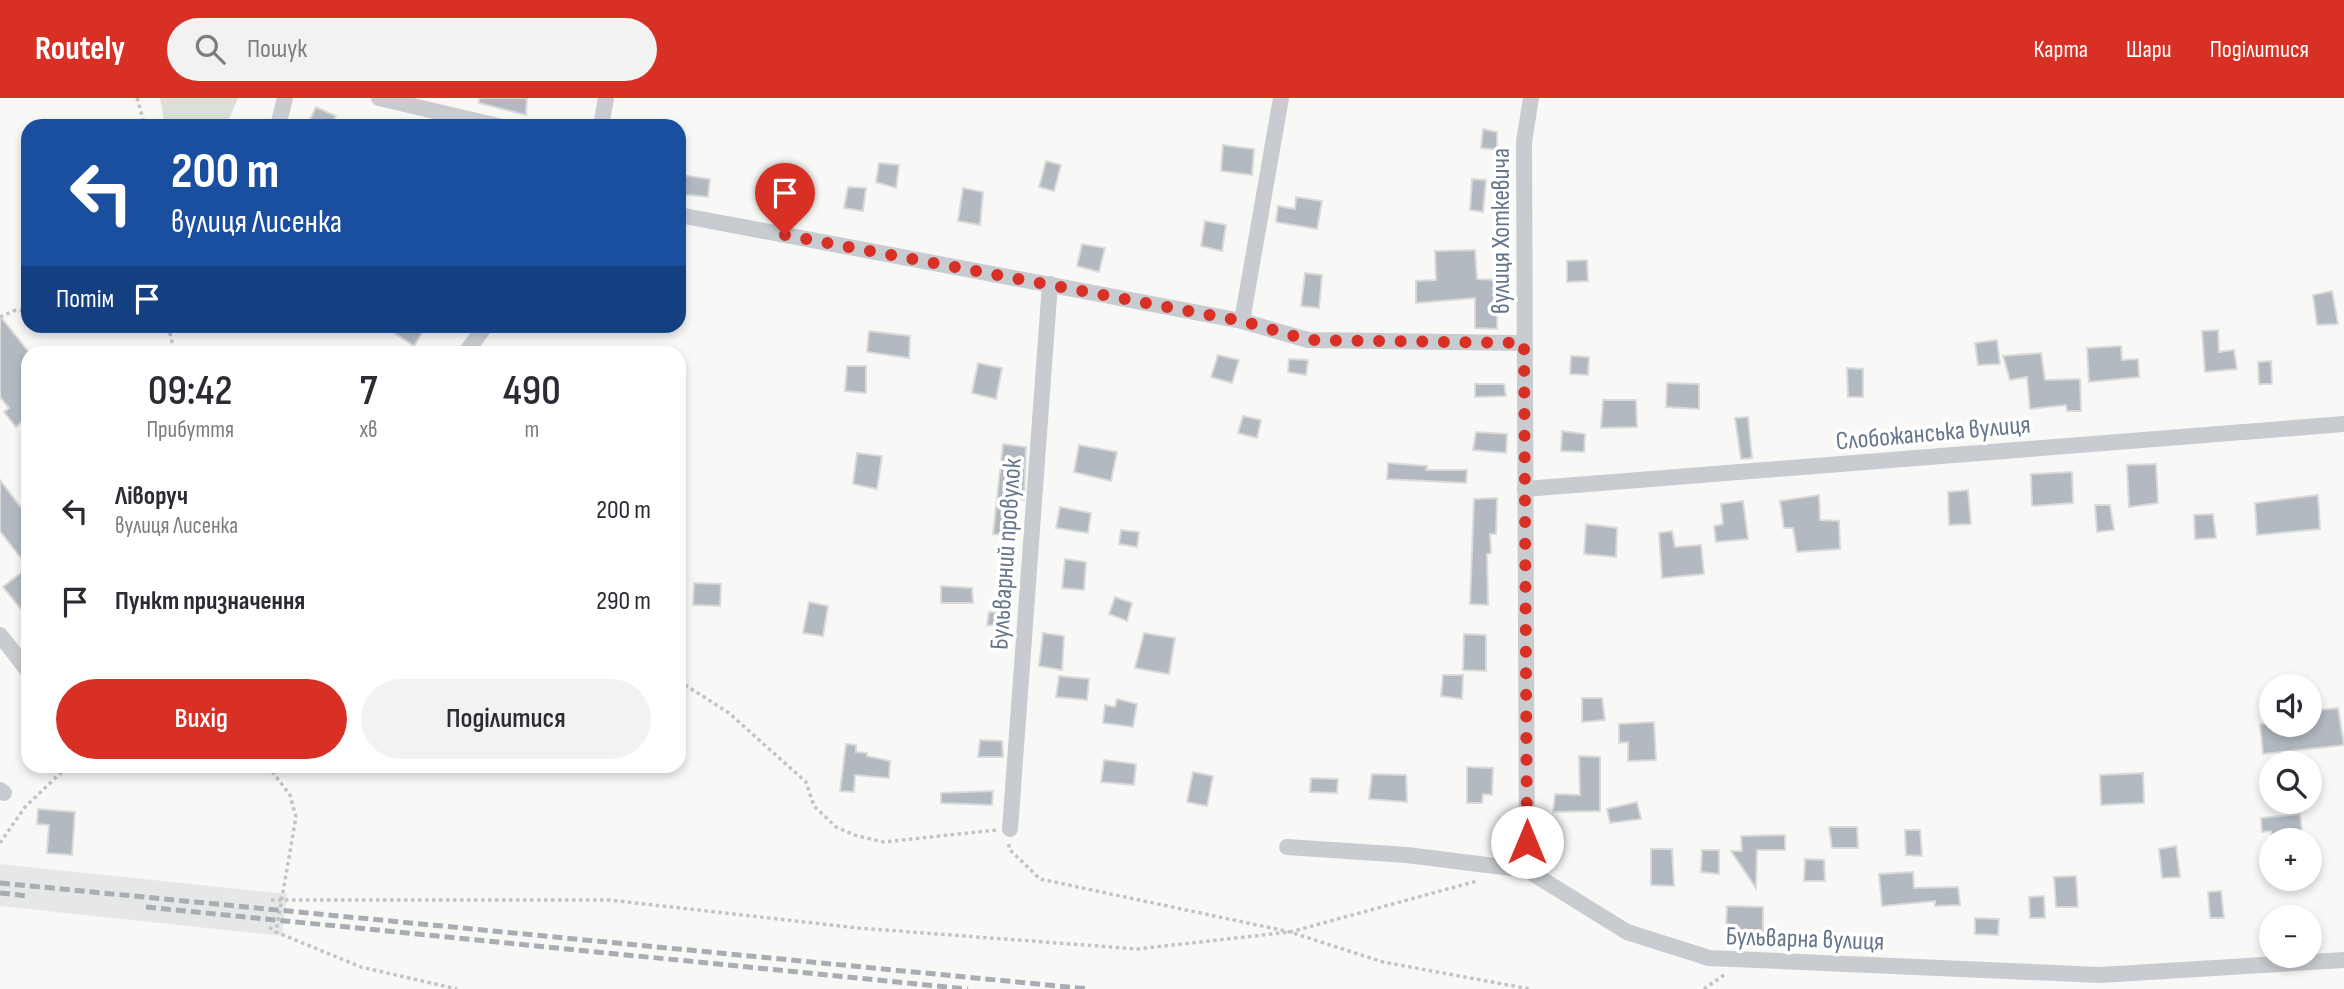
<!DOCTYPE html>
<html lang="uk">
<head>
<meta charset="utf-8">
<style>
  :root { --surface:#fff; --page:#f2f2f3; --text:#2b2b33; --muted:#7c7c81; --accent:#d93025 }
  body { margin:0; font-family:"Sofia Sans Condensed",sans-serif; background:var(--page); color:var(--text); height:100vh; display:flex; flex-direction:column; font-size:26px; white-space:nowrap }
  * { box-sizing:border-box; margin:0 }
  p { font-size:23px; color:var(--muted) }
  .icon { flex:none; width:38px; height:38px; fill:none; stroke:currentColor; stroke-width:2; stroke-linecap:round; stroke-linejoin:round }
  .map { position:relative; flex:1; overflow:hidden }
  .drawer { position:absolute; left:21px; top:248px; width:665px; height:427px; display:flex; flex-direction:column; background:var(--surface); border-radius:21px; box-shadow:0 4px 10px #0003 }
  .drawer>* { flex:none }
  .guide { position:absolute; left:21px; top:21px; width:665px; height:214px; border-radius:21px; box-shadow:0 4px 10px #0003; background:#1a4fa0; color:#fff; overflow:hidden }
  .buttons { position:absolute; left:2259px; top:576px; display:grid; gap:14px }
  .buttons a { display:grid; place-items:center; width:63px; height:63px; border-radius:50%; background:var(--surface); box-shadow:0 4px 10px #0003; font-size:35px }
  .pin { position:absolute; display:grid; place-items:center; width:60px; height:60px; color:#fff; margin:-72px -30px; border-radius:50% 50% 50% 0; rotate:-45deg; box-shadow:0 0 7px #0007 }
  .pin .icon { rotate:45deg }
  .me { position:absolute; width:77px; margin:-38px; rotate:0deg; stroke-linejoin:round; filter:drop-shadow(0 0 5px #0008) }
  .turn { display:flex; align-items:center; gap:24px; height:147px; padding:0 35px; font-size:32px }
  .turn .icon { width:91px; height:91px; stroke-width:2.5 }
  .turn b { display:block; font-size:49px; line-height:60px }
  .then { display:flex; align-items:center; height:66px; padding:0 35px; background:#0003; gap:14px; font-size:26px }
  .eta { display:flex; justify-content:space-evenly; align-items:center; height:119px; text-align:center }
  .eta b { font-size:42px; font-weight:600; line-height:49px }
  .cta { display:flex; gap:14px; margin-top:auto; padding:14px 35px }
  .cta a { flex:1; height:80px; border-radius:42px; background:var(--accent); color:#fff; font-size:28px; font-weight:600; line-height:80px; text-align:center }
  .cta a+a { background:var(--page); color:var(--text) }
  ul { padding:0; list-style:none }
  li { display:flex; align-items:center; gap:21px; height:91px; padding:0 35px }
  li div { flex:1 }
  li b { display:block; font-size:26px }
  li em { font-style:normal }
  header { display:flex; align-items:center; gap:42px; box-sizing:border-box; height:98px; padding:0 35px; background:var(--accent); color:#fff }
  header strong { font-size:33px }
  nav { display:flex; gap:38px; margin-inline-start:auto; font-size:24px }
  .search { width:490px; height:63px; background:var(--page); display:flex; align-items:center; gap:18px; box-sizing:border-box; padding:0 24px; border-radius:38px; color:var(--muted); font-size:26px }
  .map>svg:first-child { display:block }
  .built { fill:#e6e8e7 }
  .green { fill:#d9e1d6 }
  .building { fill:#b2b9c1; stroke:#dadad8; stroke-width:2 }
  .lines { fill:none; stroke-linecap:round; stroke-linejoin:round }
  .path { stroke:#c1c3c6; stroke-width:3.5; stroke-dasharray:3.5 3.5; stroke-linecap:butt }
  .street { stroke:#c8ccd0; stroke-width:16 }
  .rail { stroke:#a8adb4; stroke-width:5; stroke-dasharray:10 5; stroke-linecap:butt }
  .route { stroke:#d93025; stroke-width:12; stroke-dasharray:0 21.6 }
  .labels { text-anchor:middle; stroke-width:7; stroke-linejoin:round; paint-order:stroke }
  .street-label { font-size:26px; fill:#65768a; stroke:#fff }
</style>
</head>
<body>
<header>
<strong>Routely</strong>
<div class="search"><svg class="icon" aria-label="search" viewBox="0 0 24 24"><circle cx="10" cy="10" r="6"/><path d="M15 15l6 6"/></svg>Пошук</div>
<nav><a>Карта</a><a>Шари</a><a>Поділитися</a></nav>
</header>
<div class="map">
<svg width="2344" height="891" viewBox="0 0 2344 891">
  <rect width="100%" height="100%" fill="#f8f9f6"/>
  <path class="built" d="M0,766l287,30 -5,42 -282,-30z"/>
  <path class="green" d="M160,0h78l-12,28h-61z"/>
  <g class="building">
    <path d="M479,0h48l-1,17 -47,-12z"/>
    <path d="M316,9l20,9 -6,10 -21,-4z"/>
    <path d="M1483,31l14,3v18l-16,-2z"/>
    <path d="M1223,47l31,4 -2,26 -31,-4z"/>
    <path d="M1046,63l15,4 -7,26 -15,-4z"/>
    <path d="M879,65l20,2 -3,23 -20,-6z"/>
    <path d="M767,71l13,3 -3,22 -14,-4z"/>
    <path d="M682,77l28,4 -2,18 -29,-3z"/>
    <path d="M1472,81l14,1 -3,32 -13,-2z"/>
    <path d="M848,89l18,1 -3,23 -19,-3z"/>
    <path d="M963,90l20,4 -3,33 -22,-4z"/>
    <path d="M1296,99l26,4 -5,28 -41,-7 2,-16 17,3z"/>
    <path d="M1205,123l21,4 -4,26 -21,-5z"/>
    <path d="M1082,146l23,4 -6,24 -22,-6z"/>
    <path d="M1475,152l2,29 21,1 -1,49 -22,-1v-30l-59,5v-22l20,-1 -1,-29z"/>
    <path d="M1587,162l1,21 -21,1v-21z"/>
    <path d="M1305,175l17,2 -3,33 -18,-2z"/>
    <path d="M2332,193l6,33 -21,1 -4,-30z"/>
    <path d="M0,218l28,35v65l-12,11 -12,-15 5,-4 -9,-11z"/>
    <path d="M384,228h42l-12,20z"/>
    <path d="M2218,232l1,22 15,-2 3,19 -32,3 -3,-41z"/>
    <path d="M869,233l41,5 -1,22 -42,-6z"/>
    <path d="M1997,242l3,24 -22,1 -3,-22z"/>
    <path d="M2121,248l1,14 16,-1 1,18 -50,5 -2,-34z"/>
    <path d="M2041,255l4,27 35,-1 1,32h-14l-1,-6 -36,4 -3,-32 -17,3 -7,-24z"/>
    <path d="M1218,257l21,5 -7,23 -21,-6z"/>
    <path d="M1571,258l18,1 -1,18 -18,-1z"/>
    <path d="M1289,261l19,1 -2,15 -18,-3z"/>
    <path d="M2271,263l1,23h-13l-1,-22z"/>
    <path d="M978,265l24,5 -6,31 -24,-6z"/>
    <path d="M847,268h19v27l-21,-2z"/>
    <path d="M1847,270l16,1v28h-15z"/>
    <path d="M1667,285l32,1v25l-33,-2z"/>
    <path d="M1475,286h29l2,12 -31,1z"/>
    <path d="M1603,302h33l1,27 -36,1z"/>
    <path d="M1243,318l18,4 -4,18 -19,-5z"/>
    <path d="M1748,319l4,41 -11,1 -6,-41z"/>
    <path d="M1562,333l23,3 -1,18 -23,-1z"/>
    <path d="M1476,334l31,2 -1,19 -33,-3z"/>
    <path d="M1003,346l23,3 -2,53 -8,-1 -1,36 -22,-1z"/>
    <path d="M1079,347l38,7 -6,29 -37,-9z"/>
    <path d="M857,355l25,3 -5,33 -24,-5z"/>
    <path d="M1388,365l39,3 -1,4h41l-1,13 -79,-4z"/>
    <path d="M2156,366l2,39 -29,4 -2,-42z"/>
    <path d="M2072,374l1,31 -41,3 -1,-32z"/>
    <path d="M0,382l28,37v101l-25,-31 25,-20 -28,-36z"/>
    <path d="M1968,392l3,34 -22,1 -1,-33z"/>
    <path d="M1819,397l1,25 19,1 1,28 -43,3 -4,-24h-9l-4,-27z"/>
    <path d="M2318,397l2,34 -63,6 -2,-32z"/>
    <path d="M1497,400l-1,36h-6l1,19 -4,1 1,51 -18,-1 4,-105z"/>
    <path d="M1743,403l5,38 -32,3 -2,-16 9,-2 -2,-20z"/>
    <path d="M2095,407h15l4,25 -17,2z"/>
    <path d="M1060,409l31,6 -3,20 -32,-5z"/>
    <path d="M2213,416l3,24 -21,1 -1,-24z"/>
    <path d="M1586,426l31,4 -1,29 -32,-3z"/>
    <path d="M1121,432l18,2 -2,15 -18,-3z"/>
    <path d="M1672,433l3,16 26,-2 3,29 -42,4 -3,-45z"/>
    <path d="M1065,461l21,3 -2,28 -22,-2z"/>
    <path d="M694,485l27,1 -1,22 -27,-1z"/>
    <path d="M941,488l31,2 1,15h-32z"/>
    <path d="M1115,499l17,6 -5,18 -18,-7z"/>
    <path d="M809,504l19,4 -5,30 -20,-3z"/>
    <path d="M989,514l17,1 -2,13 -17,-1z"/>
    <path d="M1043,535l21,3 -2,34 -23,-4z"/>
    <path d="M1144,535l31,5 -6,36 -34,-6z"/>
    <path d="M1464,536l22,1v36l-23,-1z"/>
    <path d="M1443,577h20l-1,24 -21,-3z"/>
    <path d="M1059,578l30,3 -2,21 -31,-3z"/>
    <path d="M1582,600h20l3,22 -23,2z"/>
    <path d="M1117,601l20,5 -4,23 -30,-4 2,-18 10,2z"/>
    <path d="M2338,610l6,37 -81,9 -3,-30h50v-13z"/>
    <path d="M1654,624l2,38 -28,1v-19l-9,1v-19z"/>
    <path d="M980,642l22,1 1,16h-25z"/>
    <path d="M846,646l10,1v7l11,1v3l23,5 -1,17 -34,-3 -1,17 -14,-1z"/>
    <path d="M1579,658l21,1v54l-47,1 2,-18 25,1z"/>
    <path d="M1104,662l32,4 -2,21 -33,-3z"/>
    <path d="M1467,669l26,1 -1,27 -9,-1 -1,9h-15z"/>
    <path d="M1193,674l20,4 -6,30 -20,-4z"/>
    <path d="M2143,675l1,30 -43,2 -1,-30z"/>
    <path d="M1372,676l34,1 1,27 -38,-3z"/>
    <path d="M1311,680l27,1 -1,14 -27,-1z"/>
    <path d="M993,693l-1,14 -51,-2v-10z"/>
    <path d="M1637,704l4,17 -31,4 -3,-14z"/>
    <path d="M38,711l37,3 -3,43 -25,-2 2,-28 -12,-1z"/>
    <path d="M2300,716l3,26h-31l-1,-9 -9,1 -1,-14z"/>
    <path d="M1829,729h28l1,21h-26z"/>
    <path d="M1905,732h15l2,26 -16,-1z"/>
    <path d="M1785,737v15h-28l-1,38 -25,-37h11l-1,-15z"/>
    <path d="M2176,748l4,31 -18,1 -3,-29z"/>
    <path d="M1651,751h21l2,37 -23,-1z"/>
    <path d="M1702,752h17v24l-18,-2z"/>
    <path d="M1805,761l19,1 1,21h-21z"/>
    <path d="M1913,774l1,16 44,-1 2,18 -25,1v-5l-53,5 -3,-32z"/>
    <path d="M2076,778l2,31h-22l-2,-30z"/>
    <path d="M2221,793l3,27h-14l-2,-26z"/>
    <path d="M2044,798l1,22h-15l-1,-21z"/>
    <path d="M1727,808l36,1v29l-23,-1v-7l-14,-1z"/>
    <path d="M1975,820l24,1 -1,16 -23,-1z"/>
  </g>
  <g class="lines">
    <g class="path">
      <path d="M137,0l8,28"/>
      <path d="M0,219l16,-7 12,1"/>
      <path d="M168,228l7,28"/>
      <path d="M679,583l50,32 77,69 8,24 22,21 21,9 27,6 112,-12"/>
      <path d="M268,668l22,29 6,22 -20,115 85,35 96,22"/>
      <path d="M0,745l25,-36 43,-41"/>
      <path d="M1009,746v5l31,30 250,53 93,30 147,27"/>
      <path d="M271,802h338l249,28 279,21 153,-17 187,-51"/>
      <path d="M269,830l7,1"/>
      <path d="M1704,891l20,-14"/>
    </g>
    <g class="street">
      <path d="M379,0l119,28"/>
      <path d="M278,28l7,-28"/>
      <path d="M601,28l5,-28"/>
      <path d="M679,117l563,106 66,19 216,3"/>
      <path d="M1242,223l39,-223"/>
      <path d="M465,256l20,-28"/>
      <path d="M1525,391l819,-65"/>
      <path d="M0,537l28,36"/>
      <path d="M0,692l4,3"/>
      <path d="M1010,731l40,-545"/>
      <path d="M1287,749l120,8 120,15 100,62 82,26 391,17 244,-15"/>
      <path d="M1527,772l-3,-728 7,-44"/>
    </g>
    <g class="rail">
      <path d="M0,785l1089,106"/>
      <path d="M0,795l28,3"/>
      <path d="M146,809l822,82"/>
    </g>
  </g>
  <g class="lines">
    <path class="route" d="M785,137l457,86 66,19 216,3 3,499"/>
  </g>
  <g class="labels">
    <g class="street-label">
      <text transform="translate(1500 133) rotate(-90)" y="9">вулиця Хоткевича</text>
      <text transform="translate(1933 334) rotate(-5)" y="9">Слобожанська вулиця</text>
      <text transform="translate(1005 456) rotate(-86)" y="9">Бульварний провулок</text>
      <text transform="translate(1805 840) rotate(2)" y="9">Бульварна вулиця</text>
    </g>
  </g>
</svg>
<div class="buttons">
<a><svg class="icon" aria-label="sound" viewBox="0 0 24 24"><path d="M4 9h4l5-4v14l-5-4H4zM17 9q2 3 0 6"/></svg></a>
<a><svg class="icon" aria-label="search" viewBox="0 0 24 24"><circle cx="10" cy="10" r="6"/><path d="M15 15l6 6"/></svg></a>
<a>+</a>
<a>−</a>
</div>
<div class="pin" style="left:785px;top:137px;background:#d93025"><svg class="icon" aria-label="arrive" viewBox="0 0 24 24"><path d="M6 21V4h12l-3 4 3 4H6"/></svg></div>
<svg class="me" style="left:1527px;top:744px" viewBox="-20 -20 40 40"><circle r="19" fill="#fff"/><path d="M0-13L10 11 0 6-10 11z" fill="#d93025"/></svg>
<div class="guide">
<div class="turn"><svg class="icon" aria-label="left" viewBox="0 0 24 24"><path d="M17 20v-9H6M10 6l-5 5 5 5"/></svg><div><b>200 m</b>вулиця Лисенка</div></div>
<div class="then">Потім<svg class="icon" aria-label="arrive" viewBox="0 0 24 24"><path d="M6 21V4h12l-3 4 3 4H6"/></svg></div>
</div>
<section class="drawer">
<div class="eta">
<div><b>09:42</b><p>Прибуття</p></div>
<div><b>7</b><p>хв</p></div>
<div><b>490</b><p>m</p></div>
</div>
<ul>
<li><svg class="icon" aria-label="left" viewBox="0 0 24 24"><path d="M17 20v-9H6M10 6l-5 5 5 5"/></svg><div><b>Ліворуч</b><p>вулиця Лисенка</p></div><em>200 m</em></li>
<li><svg class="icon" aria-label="arrive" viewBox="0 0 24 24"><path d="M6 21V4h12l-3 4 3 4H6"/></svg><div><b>Пункт призначення</b></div><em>290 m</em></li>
</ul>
<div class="cta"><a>Вихід</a><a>Поділитися</a></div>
</section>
</div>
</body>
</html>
